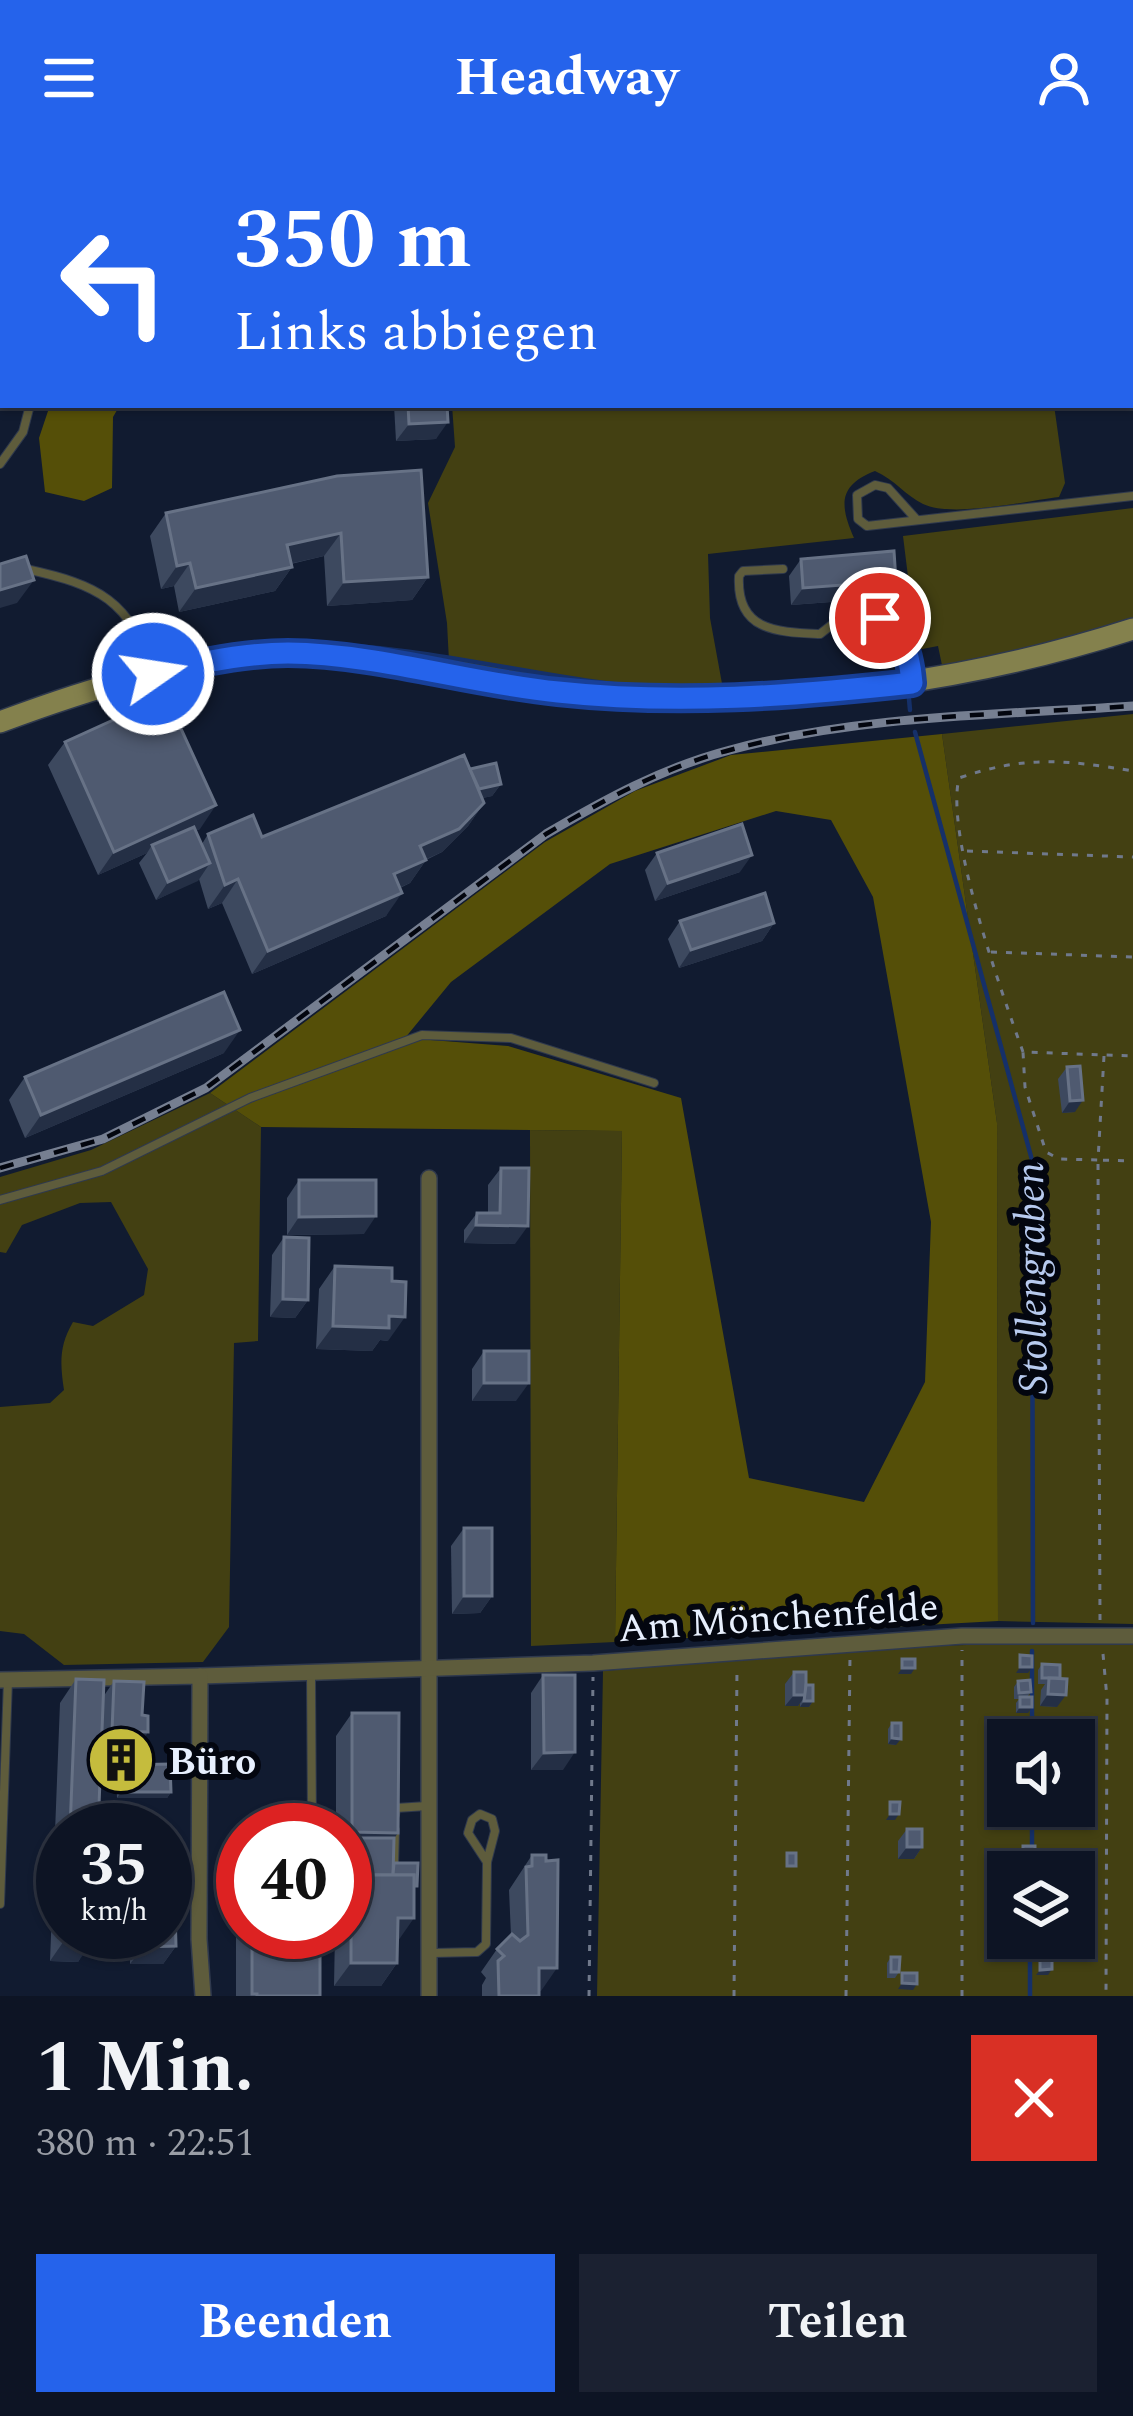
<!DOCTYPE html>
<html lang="de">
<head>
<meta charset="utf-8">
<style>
  :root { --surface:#0d1424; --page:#1b2131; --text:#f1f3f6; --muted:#9a9ea6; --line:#2d3341; --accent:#2563eb }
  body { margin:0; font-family:Spectral,serif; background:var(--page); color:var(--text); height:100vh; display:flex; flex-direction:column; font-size:45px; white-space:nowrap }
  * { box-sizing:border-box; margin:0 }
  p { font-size:39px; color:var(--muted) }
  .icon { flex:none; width:66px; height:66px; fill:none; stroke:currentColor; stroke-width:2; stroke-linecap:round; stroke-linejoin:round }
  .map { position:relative; height:1840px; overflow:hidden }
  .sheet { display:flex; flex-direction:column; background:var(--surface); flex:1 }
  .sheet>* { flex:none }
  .guide { position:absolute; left:0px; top:0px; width:1134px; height:252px; box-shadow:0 3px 9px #0004,0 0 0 3px var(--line); background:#2563eb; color:#fff; overflow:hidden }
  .tools { position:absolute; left:987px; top:1563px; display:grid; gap:24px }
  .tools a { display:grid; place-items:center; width:108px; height:108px; border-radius:0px; background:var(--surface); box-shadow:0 3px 9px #0004,0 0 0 3px var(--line); font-size:60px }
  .speed { position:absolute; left:36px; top:1647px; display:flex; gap:24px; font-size:60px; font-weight:700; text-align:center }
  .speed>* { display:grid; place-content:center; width:156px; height:156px; border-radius:50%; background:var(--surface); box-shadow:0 3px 9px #0004,0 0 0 3px var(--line); line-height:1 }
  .speed small { font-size:30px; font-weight:400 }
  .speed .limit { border:18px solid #d22; background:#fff; color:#111 }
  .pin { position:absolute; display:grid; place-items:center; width:102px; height:102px; color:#fff; margin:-51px; border:6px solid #fff; border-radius:50%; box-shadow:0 3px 12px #0007 }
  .me { position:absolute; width:132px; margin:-66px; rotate:77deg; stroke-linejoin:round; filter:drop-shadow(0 0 9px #0008) }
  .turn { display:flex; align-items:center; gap:42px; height:252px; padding:0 36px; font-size:54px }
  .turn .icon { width:156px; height:156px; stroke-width:2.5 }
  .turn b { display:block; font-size:84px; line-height:102px }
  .round { display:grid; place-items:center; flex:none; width:126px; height:126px; border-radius:0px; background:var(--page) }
  .headline { display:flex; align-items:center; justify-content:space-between; height:204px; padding:0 36px }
  h1 { font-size:72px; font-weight:700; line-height:90px }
  .button { display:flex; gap:24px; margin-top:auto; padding:24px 36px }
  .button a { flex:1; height:138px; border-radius:0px; background:var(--accent); color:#fff; font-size:48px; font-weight:700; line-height:138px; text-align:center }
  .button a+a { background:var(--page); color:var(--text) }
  header { display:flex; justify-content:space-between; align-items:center; height:156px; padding:0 36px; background:var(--accent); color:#fff; font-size:54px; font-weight:700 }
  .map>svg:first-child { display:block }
  .green { fill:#434012; fill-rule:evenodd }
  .forest { fill:#554f08; fill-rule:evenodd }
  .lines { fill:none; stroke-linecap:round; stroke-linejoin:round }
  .stream { stroke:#153069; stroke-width:4.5 }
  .lane-casing { stroke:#2f394d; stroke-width:10 }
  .street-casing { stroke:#2f394d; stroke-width:18 }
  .secondary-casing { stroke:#2f394d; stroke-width:24 }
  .path { stroke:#70798b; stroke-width:3; stroke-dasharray:6 9; stroke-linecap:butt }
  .lane { stroke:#5e5c3c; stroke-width:8 }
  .street { stroke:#5e5c3c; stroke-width:15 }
  .secondary { stroke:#84814d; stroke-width:21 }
  .rail-casing { stroke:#767f91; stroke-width:9 }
  .rail { stroke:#03060f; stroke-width:4.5; stroke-dasharray:14; stroke-linecap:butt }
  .wall { fill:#3d495f }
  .shaded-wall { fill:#242f45 }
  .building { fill:#4f5a70; stroke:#677286; stroke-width:3 }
  .route-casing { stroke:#184099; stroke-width:30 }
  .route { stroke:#2563eb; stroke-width:21 }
  .labels { text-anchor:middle; stroke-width:12; stroke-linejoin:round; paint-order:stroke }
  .street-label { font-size:39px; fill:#e7effd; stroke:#03060f }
  .poi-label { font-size:39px; font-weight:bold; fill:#e7effd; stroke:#03060f; text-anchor:start }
  .water-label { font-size:42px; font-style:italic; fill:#b7caee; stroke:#03060f }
</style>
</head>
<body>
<header><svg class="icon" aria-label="menu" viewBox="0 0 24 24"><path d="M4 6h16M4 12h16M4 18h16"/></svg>Headway<svg class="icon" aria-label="person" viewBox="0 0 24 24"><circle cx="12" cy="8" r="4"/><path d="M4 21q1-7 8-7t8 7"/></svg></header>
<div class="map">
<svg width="1133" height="1840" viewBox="0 0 1133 1840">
  <rect width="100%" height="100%" fill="#111b30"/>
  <g class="green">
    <path d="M452,249h602l11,78 -6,14c-33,4 -107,21 -136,7 -17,-8 -29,-25 -48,-33 -36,14 -36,33 -21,67l-146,16 2,64 13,71 -111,1 -163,-29 -2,-38 -19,-120 27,-56z"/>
    <path d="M1133,352v112l-190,50 -5,-24 -21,4 -14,-114z"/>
    <path d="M1133,558v910l-135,-3 -1,-498 -55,-389z"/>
    <path d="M210,937l51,34 -3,214 -24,2 -5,284 -26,35 -139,3 -40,-31 -24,-3v-224l50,-4 14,-13c-4,-27 -5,-44 9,-68l20,4 51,-31 4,-26 -37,-67 -31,1 -58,22 -16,28 -6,-1v-75l91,-27z"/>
    <path d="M530,974l92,1 -7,511 -84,4z"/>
    <path d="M1133,1485v355h-536l6,-325 281,-24zM1008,1584h66v66h-66zM1008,1716h66v66h-66z"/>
  </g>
  <g class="forest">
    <path d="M376,0h567l38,3h-605z"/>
    <path d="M50,249h70l-7,12 -1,71 -28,13 -39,-9 -6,-54z"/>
    <path d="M942,578l55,389 1,498 -383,21 7,-511 -361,-4 -51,-34 335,-251 90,-51 96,-36zM776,655l55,9 42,77 58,325 -6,160 -61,120 -115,-24 -68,-380 -173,-52 -103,-8 46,-56 159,-118z"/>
  </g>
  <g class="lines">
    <g class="stream">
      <path d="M311,488c99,1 195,26 293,39 81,11 186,2 268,-7"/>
      <path d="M162,499l89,-12h43"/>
      <path d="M909,543l1,11"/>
      <path d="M915,576l117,428 1,463"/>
      <path d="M1032,1584v-89"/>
      <path d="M1032,1692v-42"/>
      <path d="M1030,1840v-58"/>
    </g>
    <defs>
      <g id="lane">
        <path d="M102,3h4"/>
        <path d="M0,146l3,4"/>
        <path d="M0,209l3,-1"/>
        <path d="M0,308l23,-32 7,-27"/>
        <path d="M916,363l-28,-31 -13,-3 -18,10 1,24 9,7 266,-30"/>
        <path d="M26,413c73,16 104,31 127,104"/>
        <path d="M783,413l-40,2 -4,5c-3,55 37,56 81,58l18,-14 34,-2"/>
        <path d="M887,464l13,14 12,41"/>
        <path d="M0,1044l102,-29 148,-73 172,-63 89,3 143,45"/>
        <path d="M311,1519l1,155"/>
        <path d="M395,1659l1,-7 31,-2"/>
        <path d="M394,1710l1,-36"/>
        <path d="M0,1748l8,-224"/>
        <path d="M432,1797l45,-1 9,-8 1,-82 8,-31 -3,-12 -12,-5 -8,6 -4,13 19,29"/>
      </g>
      <g id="street">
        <path d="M1059,3l3,-3"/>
        <path d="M429,1022v818"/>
        <path d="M200,1520l393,-13 369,-27h171"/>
        <path d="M0,1524l200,-4 -1,263 4,57"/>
      </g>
      <path id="secondary" d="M0,566c91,-34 184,-63 281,-68 54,-3 110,10 162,19 75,13 149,25 225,28 21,0 43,-4 64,-4 138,-3 270,-26 401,-68"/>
    </defs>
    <use href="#lane" class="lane-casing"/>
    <use href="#street" class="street-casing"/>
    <use href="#secondary" class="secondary-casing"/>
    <g class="path">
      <path d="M967,695l166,6"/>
      <path d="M991,796l142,5"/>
      <path d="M1023,896c-21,-59 -78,-216 -64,-274 67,-23 107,-18 174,-7"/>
      <path d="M1104,900l-6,104 -39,-1 -13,-7 -21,-65 -2,-35 110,4"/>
      <path d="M1100,1464l-2,-460 35,1"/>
      <path d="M1103,1498l4,44 -1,298"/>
      <path d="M589,1840l4,-319"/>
      <path d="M734,1840l3,-328"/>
      <path d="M846,1840l4,-340"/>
      <path d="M962,1840v-346"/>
    </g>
    <use href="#lane" class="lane"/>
    <use href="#street" class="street"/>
    <use href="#secondary" class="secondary"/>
    <defs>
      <path id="rail" d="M0,1012l103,-29 103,-51 340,-254c58,-34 118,-67 184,-84 130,-35 269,-35 403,-44"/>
    </defs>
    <use href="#rail" class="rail-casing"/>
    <use href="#rail" class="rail"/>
  </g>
  <g class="wall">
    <path d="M3,35v81l-3,-5v-75z"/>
    <path d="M394,249h53l-11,34 -40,2z"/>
    <path d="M337,320l91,101 -16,23 -85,6 -3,-50 -33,8 1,3 -17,24 -96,21 -5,-26 -13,3 -11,-53 16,-23z"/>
    <path d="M801,403l83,39 -93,7 -2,-29z"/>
    <path d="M865,458l28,17 -8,12 -29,-2 1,-15z"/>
    <path d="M65,586l135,87 -5,2 7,13 6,-10 54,3 208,-68 31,15 -9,12 -10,2 2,5 -16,23 -26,26 -16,8 -16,23 -10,5 -14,28 -134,58 -30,-71 -14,6 -9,-30 -43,21 -17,-37 8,-10 -49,22 -50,-110z"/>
    <path d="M657,697l83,19 -85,29 -10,-31z"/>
    <path d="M680,765l94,2 -12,18 -83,27 -11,-29z"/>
    <path d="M224,897l-199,85 -16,-38 16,-23z"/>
    <path d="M1067,911l8,45 -13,1 -4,-34z"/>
    <path d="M501,1012l14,76 -51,-1v-13l13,-17h11v-28z"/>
    <path d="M299,1024l65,54 -77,1v-37z"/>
    <path d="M284,1081l24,63 -13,18 -25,-1 2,-62z"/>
    <path d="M335,1110l53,75 -8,-1 -8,11 -56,-2 3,-60z"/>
    <path d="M484,1195l32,50h-44v-32z"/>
    <path d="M464,1372l28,68 -12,17 -28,1 -1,-68z"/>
    <path d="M1042,1508l18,1 -3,42 -17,-1 1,-16 4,-6h-7v-14z"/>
    <path d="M794,1516l12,13 7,16 -4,6h-9v-4l-2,3h-13v-22z"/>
    <path d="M543,1519l20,95h-32v-77z"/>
    <path d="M76,1523l27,18 11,-16 28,34 6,17 -9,13 -4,20 36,27 -4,6h-50l-1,-27h-5l1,-22h-11l-3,81h-35v102h31l-16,30 -28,-1 10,-258z"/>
    <path d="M1018,1525l13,11 -4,5 1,16h-12v-10l3,-4h-5v-12z"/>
    <path d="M352,1557l46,120 -4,5v25l20,28 -16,50 -1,22 -16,23h-47l1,-54h10v-102h-9v-94z"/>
    <path d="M1044,1564l10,16 -3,4h-11v-14z"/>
    <path d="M892,1567l4,22 -8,-1v-15z"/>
    <path d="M907,1673l15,18 -8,12h-16v-18z"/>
    <path d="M243,1677v99h77v64h-84v-153z"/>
    <path d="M1023,1690l9,26h-17v-14z"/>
    <path d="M532,1699l9,136h-2v5h-57v-11l4,-7 -5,-6 16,-23 14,-13 -2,-46z"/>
    <path d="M130,1776h35l11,14 -13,18h-33z"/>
    <path d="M891,1801l8,15 -4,6h-8v-15z"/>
  </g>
  <g class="shaded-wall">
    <path d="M448,266l-12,17 -40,2 13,-17z"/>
    <path d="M341,377l-17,23 -53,12 16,-23z"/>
    <path d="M190,407l-16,23 -13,3 16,-23z"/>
    <path d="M292,411l-17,24 -96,21 17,-24z"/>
    <path d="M428,421l-16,23 -85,6 17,-24z"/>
    <path d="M34,424l-17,23 -17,5v-18z"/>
    <path d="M896,425l-12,17 -93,7 12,-17z"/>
    <path d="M864,473l29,2 -8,12 -29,-2z"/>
    <path d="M501,628l-9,12 -30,7 8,-12z"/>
    <path d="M484,647l-16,23 -26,26 -38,17 16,-23z"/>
    <path d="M216,649l-16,24 -46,21 -2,-5 -5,8 -49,22 16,-23z"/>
    <path d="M752,699l-12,17 -85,29 13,-18z"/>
    <path d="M426,704l-16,23 -32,14 16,-23z"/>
    <path d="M210,707l-12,18 -42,19 12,-18z"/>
    <path d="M238,723l-16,24 -14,6 17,-24z"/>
    <path d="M402,737l-16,23 -134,58 16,-23z"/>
    <path d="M774,767l-12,18 -83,27 12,-18z"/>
    <path d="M240,874l-16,23 -199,85 16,-23z"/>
    <path d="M1083,944l-8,12 -13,1 8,-12z"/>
    <path d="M376,1060l-12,18 -77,1 12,-18z"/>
    <path d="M476,1069l52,1 -13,18 -51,-1z"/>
    <path d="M283,1143l25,1 -13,18 -25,-1z"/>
    <path d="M389,1160l16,1 -17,24 -8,-1 -8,11 -56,-2 17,-23z"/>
    <path d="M484,1227h45l-13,18h-44z"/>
    <path d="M464,1440h28l-12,17 -28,1z"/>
    <path d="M1020,1511h12l-4,6h-12z"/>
    <path d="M902,1512h13l-4,6h-13z"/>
    <path d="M1048,1538l18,1 -9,12 -17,-1z"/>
    <path d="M794,1539h12l-8,11h-13z"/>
    <path d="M804,1545h9l-4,6h-9z"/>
    <path d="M1020,1551h12l-4,6h-12z"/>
    <path d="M112,1575l36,1 -13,18 -15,-13 -8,12h-12z"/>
    <path d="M892,1582l9,1 -5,6 -8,-1z"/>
    <path d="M575,1596l-12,18h-32l13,-17z"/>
    <path d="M139,1603l-8,12 -10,-6 -5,6h-5l9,-11z"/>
    <path d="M121,1636h50l-4,6h-50z"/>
    <path d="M890,1658h9l-4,6h-9z"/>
    <path d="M352,1676l46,1 -17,23 -33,-18z"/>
    <path d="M907,1691h15l-8,12h-16z"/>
    <path d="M398,1762h16l-16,23z"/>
    <path d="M66,1782l28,1 -16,23 -28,-1z"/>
    <path d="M1014,1789h16l-5,6h-15z"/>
    <path d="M176,1790l-13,18h-33l13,-17z"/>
    <path d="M351,1807h46l-16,23h-47z"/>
    <path d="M539,1812h18l-16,23h-18z"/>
    <path d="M1052,1813l-4,6h-12l4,-5z"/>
    <path d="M902,1827l15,1 -4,6 -15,-1z"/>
  </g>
  <g class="building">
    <path d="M3,35v31l-3,-5v-25z"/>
    <path d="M408,249h39l1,17 -39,2z"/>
    <path d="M421,314l7,107 -84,5 -3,-49 -54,12 5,22 -96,21 -6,-25 -13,3 -11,-53 171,-37z"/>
    <path d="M894,395l2,30 -93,7 -2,-29z"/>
    <path d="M26,400l8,24 -34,10v-26z"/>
    <path d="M865,458l29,2 -1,15 -29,-2z"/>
    <path d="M166,540l50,109 -102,47 -49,-110z"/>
    <path d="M464,599l20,48 -25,26 -39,17 6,14 -32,14 8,19 -134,58 -30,-72 -13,6 -17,-51 45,-19 9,22z"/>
    <path d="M496,607l5,21 -22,5 -9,-20z"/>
    <path d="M742,668l10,31 -84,28 -11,-30z"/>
    <path d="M194,671l16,36 -42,19 -16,-37z"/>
    <path d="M765,737l9,30 -83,27 -11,-29z"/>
    <path d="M224,836l16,38 -199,85 -16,-38z"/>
    <path d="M1080,910l3,34 -13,1 -3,-34z"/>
    <path d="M501,1012h28l-1,58 -52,-1 1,-12h23z"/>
    <path d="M299,1024h77v36l-77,1z"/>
    <path d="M284,1081l25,1 -1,62 -25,-1z"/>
    <path d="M335,1110l57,2v13l14,1 -1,35 -16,-1v12l-56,-2z"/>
    <rect x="484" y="1195" width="45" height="32"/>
    <rect x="464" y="1372" width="28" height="68"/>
    <path d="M1020,1499l12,1v11h-12z"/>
    <rect x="902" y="1503" width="13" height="9"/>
    <path d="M1042,1508l18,1v13h-18z"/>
    <rect x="794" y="1516" width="12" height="23"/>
    <path d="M543,1519h32v77l-31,1z"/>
    <path d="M1049,1522l18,1 -1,16 -18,-1z"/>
    <path d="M76,1523l28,1 -6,150h-28z"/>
    <path d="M1030,1524l1,12 -12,1 -1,-12z"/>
    <path d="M114,1525l30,1 -2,33 6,1v16l-36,-1z"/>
    <path d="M806,1529h7v16h-9z"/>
    <rect x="1020" y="1541" width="12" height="10"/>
    <path d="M352,1557h47l-1,120 -46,-1z"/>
    <path d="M1044,1564l11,1 -1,15 -10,-1z"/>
    <path d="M892,1567h9v16l-9,-1z"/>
    <path d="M120,1581l19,1v21l-19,1z"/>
    <path d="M170,1608l1,28h-50v-27z"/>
    <path d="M890,1646h10l-1,12h-9z"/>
    <path d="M320,1663v11h-68v-10z"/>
    <rect x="907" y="1673" width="15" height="18"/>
    <path d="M348,1682h46l-1,37h-42l-4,5z"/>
    <path d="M1023,1690h12v23l-12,-1z"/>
    <rect x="787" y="1697" width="9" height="13"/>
    <path d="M532,1699h14v6l12,-1 -1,108h-18v28h-40l-1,-35 6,-5 -7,-7 15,-15 8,7 8,-6 -2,-68 6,-1z"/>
    <path d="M394,1707h24l-1,23h-3v-11h-21z"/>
    <path d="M165,1718h9l2,72 -33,1v-15h22z"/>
    <path d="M351,1719h63v43h-16l-1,45h-46z"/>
    <path d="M67,1776h27v7l-28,-1z"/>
    <path d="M252,1776h68v64h-63v-2h-5z"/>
    <rect x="1014" y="1782" width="16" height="7"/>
    <path d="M891,1801h9l-1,15h-8z"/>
    <path d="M1052,1803v10l-12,1v-10z"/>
    <path d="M902,1817h15v11l-15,-1z"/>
  </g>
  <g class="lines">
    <defs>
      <path id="route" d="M153,518c43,-11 90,-21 135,-21 91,1 179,30 270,39 119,13 236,4 354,-9 -2,-24 -8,-56 -32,-65"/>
    </defs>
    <use href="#route" class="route-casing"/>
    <use href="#route" class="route"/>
  </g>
  <defs>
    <symbol id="building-disc" viewBox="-11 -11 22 22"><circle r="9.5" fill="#c5bc3d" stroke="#03060f"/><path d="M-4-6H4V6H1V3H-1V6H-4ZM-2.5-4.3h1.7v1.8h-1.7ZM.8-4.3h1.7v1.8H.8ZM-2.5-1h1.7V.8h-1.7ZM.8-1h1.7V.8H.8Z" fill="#111"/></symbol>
  </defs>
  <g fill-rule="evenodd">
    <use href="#building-disc" x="83" y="1566" width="76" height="76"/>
  </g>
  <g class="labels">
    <g class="street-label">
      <text transform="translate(778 1460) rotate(-4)" y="14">Am Mönchenfelde</text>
    </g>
    <g class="poi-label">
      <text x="168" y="1618">Büro</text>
    </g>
    <g class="water-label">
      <text transform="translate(1030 1122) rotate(-91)" y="15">Stollengraben</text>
    </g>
  </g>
</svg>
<div class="tools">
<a><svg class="icon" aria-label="sound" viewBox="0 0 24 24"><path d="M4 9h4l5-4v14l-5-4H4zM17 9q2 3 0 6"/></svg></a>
<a><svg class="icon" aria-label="layers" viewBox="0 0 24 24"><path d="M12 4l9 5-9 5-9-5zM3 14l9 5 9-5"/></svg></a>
</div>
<div class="speed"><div>35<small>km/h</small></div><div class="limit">40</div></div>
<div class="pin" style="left:880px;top:462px;background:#d93025"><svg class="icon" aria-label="arrive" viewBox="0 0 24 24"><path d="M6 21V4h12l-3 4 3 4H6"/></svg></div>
<svg class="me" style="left:153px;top:518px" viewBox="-20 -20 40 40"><circle r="17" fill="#2563eb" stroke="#fff" stroke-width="3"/><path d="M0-11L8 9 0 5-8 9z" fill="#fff"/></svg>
<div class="guide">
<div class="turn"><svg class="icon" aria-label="left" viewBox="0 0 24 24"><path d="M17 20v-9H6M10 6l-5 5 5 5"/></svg><div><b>350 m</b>Links abbiegen</div></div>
</div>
</div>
<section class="sheet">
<div class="headline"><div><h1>1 Min.</h1><p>380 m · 22:51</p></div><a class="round" style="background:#d93025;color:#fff"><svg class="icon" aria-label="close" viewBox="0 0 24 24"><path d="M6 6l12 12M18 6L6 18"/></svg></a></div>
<div class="button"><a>Beenden</a><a>Teilen</a></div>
</section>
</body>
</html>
